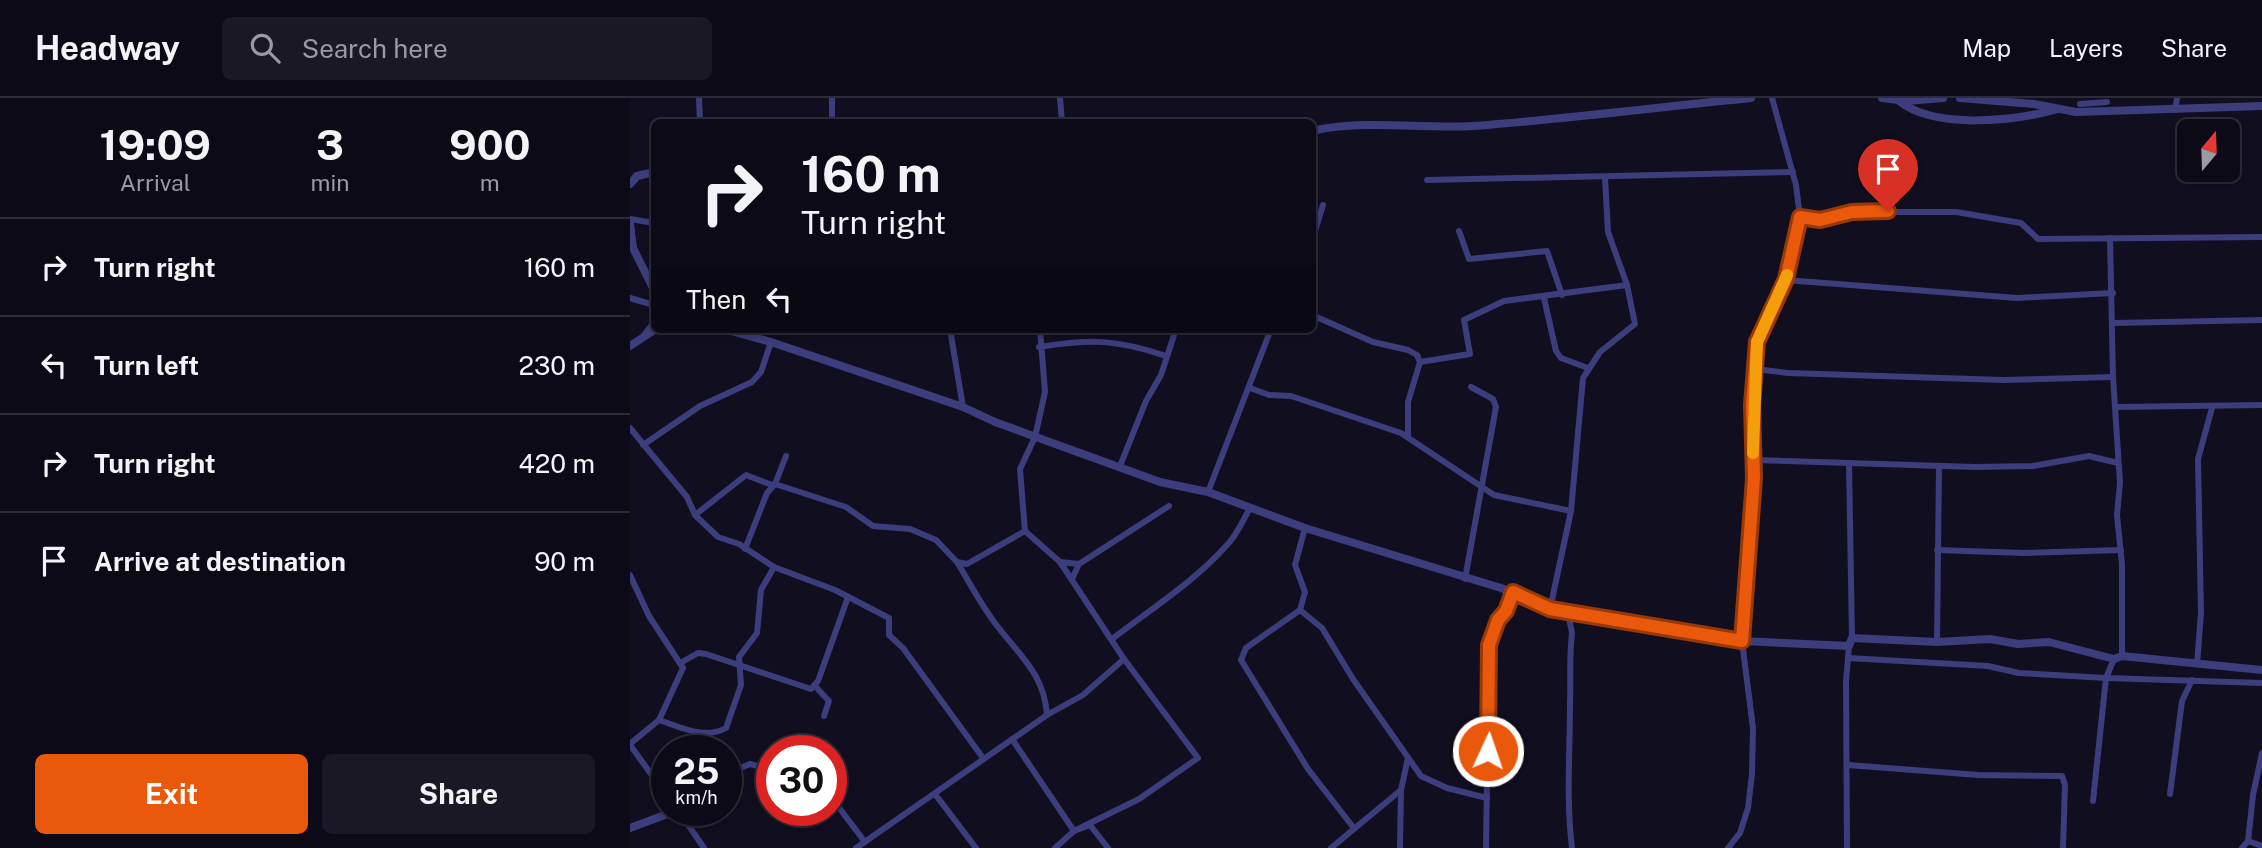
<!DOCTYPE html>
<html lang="en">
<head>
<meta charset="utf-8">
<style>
  :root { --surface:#0d0a18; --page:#1b1825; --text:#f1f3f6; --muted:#9a9aa2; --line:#2d2b37; --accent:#ea580c }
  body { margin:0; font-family:"Public Sans",sans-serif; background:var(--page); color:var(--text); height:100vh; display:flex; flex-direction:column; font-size:26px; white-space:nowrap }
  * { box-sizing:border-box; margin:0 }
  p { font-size:23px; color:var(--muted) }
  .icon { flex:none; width:38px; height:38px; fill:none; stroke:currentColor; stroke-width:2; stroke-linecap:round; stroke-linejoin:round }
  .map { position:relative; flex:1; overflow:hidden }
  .drawer { display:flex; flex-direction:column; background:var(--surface); width:630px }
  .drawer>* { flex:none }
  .top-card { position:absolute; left:21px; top:21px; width:665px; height:214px; border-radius:10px; box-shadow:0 4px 10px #0003,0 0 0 2px var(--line); background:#0d0a18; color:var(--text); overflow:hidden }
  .needle { width:46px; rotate:19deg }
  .fabs { position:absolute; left:1547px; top:21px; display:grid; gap:14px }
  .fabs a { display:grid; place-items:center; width:63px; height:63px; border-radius:10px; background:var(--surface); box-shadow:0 4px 10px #0003,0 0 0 2px var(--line); font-size:35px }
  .speed { position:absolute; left:21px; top:637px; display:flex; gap:14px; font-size:35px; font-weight:700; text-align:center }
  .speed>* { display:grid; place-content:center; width:91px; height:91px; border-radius:50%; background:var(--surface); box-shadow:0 4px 10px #0003,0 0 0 2px var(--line); line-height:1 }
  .speed small { font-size:18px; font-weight:400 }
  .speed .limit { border:10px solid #d22; background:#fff; color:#111 }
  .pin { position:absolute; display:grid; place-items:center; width:60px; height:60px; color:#fff; margin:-72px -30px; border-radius:50% 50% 50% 0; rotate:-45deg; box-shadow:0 0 7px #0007 }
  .pin .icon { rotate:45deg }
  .me { position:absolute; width:77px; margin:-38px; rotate:3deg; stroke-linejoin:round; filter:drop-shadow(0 0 5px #0008) }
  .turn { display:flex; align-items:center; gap:24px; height:147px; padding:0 35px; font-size:32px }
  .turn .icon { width:91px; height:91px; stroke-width:2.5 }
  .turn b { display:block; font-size:49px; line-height:60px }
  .then { display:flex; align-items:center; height:66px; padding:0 35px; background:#0003; gap:14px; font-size:26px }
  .eta { display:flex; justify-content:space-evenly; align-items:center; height:119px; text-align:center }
  .eta b { font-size:42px; font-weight:700; line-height:49px }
  .cta { display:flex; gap:14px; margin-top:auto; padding:14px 35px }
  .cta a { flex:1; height:80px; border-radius:10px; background:var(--accent); color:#fff; font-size:28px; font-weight:700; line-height:80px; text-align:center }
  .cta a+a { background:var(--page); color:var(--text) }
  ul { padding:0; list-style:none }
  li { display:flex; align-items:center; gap:21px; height:98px; padding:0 35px; border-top:2px solid var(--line) }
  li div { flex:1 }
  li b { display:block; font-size:26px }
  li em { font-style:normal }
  header { display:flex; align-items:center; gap:42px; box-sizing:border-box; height:98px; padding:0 35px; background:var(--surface); border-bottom:2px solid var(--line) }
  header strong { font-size:33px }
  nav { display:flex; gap:38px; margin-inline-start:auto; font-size:24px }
  .search { width:490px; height:63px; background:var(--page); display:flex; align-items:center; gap:18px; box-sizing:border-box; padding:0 24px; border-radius:10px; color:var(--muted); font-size:26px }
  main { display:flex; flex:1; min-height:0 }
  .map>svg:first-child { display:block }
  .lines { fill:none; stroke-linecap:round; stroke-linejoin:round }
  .minor { stroke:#3c3d7c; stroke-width:6 }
  .tertiary { stroke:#3c3d7c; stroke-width:8 }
  .route-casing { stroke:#983908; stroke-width:18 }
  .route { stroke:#ea580c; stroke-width:12 }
  .slow { stroke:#f59e0b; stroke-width:12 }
</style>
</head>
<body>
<header>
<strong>Headway</strong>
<div class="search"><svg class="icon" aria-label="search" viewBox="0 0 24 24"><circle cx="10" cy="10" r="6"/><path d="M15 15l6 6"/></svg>Search here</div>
<nav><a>Map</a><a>Layers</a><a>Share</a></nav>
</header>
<main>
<section class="drawer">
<div class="eta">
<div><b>19:09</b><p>Arrival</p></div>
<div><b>3</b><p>min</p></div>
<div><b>900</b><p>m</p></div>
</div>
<ul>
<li><svg class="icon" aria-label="right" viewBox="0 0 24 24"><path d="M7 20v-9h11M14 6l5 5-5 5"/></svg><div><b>Turn right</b></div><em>160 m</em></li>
<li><svg class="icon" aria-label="left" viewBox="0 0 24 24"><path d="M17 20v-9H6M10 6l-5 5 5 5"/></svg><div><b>Turn left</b></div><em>230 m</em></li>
<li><svg class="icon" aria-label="right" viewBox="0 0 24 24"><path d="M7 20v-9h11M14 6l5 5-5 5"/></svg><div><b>Turn right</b></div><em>420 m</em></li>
<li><svg class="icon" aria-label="arrive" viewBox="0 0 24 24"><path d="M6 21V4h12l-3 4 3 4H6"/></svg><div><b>Arrive at destination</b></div><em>90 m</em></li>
</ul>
<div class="cta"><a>Exit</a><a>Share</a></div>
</section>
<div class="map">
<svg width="1632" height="750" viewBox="0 0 1632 750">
  <rect width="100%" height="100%" fill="#110e20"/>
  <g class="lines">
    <g class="minor">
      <path d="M69,0l1,24"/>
      <path d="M202,0v24"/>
      <path d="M430,0l2,24"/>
      <path d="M1450,6l27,-2"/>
      <path d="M1545,12l2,-12"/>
      <path d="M797,82l366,-8"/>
      <path d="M1170,119l20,3 31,-8h105l65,11 17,16 224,-2"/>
      <path d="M0,121l24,4"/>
      <path d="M829,133l10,28 78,-8 15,44"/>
      <path d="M1480,140l3,139 7,106 -3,32 5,50v91"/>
      <path d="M682,143l11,-36"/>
      <path d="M1156,182l231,18 96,-5"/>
      <path d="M0,200l24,7"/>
      <path d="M914,200l12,53 5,7 27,10"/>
      <path d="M682,217l61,27 35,8 9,5 3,7 -12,40v34"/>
      <path d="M1484,225l148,-3"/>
      <path d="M320,231l13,78"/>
      <path d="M410,231l5,63 -10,45 -15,32 5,62 35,31 64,97 -41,36 -36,20"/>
      <path d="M14,237l10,-13"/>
      <path d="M409,249c52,-8 77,-8 127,9"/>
      <path d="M790,264l50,-8 -6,-34 40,-19 123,-16"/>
      <path d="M1126,271l32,4 215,7 110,-3"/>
      <path d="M620,290l19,7 22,1 110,37 93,62 77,16"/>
      <path d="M1486,309l146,-2"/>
      <path d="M0,330l57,69 8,18 23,22 21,7 35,23 61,23 54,28v17l14,13 80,110"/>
      <path d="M13,347l57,-39 52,-24 9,-10 10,-30"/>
      <path d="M1123,362l222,7 58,-1 56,-10 29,7"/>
      <path d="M1219,365l3,175"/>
      <path d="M490,368l26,-65 15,-26 15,-46"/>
      <path d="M145,386l11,-28"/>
      <path d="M578,394l63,-163"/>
      <path d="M65,417l51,-40 26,10"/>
      <path d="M675,430l-10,37 10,27 -5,18 22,18 31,51 68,97 26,12 40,10"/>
      <path d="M115,451l22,-56 8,-9 71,23 27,19 37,3 26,11 21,22 10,2 58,-33"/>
      <path d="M1307,452l87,3 97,-3"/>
      <path d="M430,464l19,2"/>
      <path d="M0,477l19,41 34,52 -24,52 -29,24"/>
      <path d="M442,481l7,-15 90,-58"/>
      <path d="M835,481l31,-172 -3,-8 -22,-12"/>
      <path d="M920,511l21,-98 12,-133 17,-26 35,-28 -8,-39 -19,-53 -3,-54"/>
      <path d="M670,512l-54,38 -5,12 67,109 45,58"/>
      <path d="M938,515l4,20c-3,24 -1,46 -2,70 0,49 -4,97 2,145"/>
      <path d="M482,541c39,-30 81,-56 115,-94 10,-10 16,-25 23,-37"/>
      <path d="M1307,544l2,-175"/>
      <path d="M1218,560l140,8 31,7 87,5 156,5"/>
      <path d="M52,564l16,-9 8,1 105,35 7,-8 30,-84"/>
      <path d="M1567,566l4,-51 -3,-154 14,-51"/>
      <path d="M185,588l14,15 -5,15"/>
      <path d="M29,622c21,7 46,20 67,8l15,-43 -2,-28 18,-24 4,-43 13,-23"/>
      <path d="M382,641l62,92 65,-32 59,-41 -74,-99"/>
      <path d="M0,647l37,51"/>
      <path d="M1218,667l130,10 84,1 3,9 -2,63"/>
      <path d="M96,676l24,-10 22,6"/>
      <path d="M305,696l41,54"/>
      <path d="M1540,696l12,-93 10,-21"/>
      <path d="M1463,703l13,-123 8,-19"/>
      <path d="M201,704l6,3 28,37"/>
      <path d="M48,712l26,38"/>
      <path d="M1618,743l14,5"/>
      <path d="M226,750l191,-133c-3,-41 -26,-58 -49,-88 -16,-20 -28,-44 -41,-65"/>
      <path d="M425,750l19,-17 16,-6 18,23"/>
      <path d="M701,750l70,-58 7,-32"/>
      <path d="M770,750l1,-58"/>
      <path d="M856,750l3,-203c7,-19 17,-34 24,-53"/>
      <path d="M1098,750l12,-15 8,-25 4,-34 1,-46 -11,-87 12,-163 -2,-73 5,-63 29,-62 14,-63 -4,-32 -24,-87"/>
      <path d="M1217,750l-1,-166 3,-36"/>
      <path d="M1612,750l6,-7 5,-46 9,-42"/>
    </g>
    <g class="tertiary">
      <path d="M1252,0l25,3 36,-3"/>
      <path d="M1330,0l74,6 42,8 186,-6"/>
      <path d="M1269,3c36,29 116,20 159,8"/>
      <path d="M682,33c53,-12 107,-2 161,-5 93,-7 186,-19 278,-28"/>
      <path d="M0,86l7,-8 17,-4"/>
      <path d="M0,126l3,24 21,42"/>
      <path d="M94,231l47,13 192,65 32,15 165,60 48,10 97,36 196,60 49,21 192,32 107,5 3,-8 85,4 53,-3 28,5 31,-2 65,17 8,-3 140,14"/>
      <path d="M0,248l26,-17"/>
      <path d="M0,730l48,-18"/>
    </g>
  </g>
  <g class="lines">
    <defs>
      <path id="route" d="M858,653l1,-106 9,-25 8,-9 7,-19 37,17 192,32 12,-163 -2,-73 5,-63 29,-63 14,-62 20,3 32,-8 36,-1"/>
    </defs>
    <use href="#route" class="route-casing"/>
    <use href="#route" class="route"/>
    <path class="slow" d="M1123,355l4,-111 30,-67"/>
  </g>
</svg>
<div class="fabs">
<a><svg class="needle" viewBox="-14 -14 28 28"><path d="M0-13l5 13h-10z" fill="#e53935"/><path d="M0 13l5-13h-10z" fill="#9a9aa2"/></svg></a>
</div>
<div class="speed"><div>25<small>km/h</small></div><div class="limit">30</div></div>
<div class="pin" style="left:1258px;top:113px;background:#d93025"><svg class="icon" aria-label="arrive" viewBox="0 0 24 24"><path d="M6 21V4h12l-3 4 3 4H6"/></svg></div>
<svg class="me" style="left:858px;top:653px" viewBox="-20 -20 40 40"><circle r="17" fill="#ea580c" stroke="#fff" stroke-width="3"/><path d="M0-11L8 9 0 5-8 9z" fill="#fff"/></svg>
<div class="top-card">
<div class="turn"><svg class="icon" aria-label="right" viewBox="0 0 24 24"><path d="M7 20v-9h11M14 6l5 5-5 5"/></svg><div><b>160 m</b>Turn right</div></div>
<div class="then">Then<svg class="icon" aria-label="left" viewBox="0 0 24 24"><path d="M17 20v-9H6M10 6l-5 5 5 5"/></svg></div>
</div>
</div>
</main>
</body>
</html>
